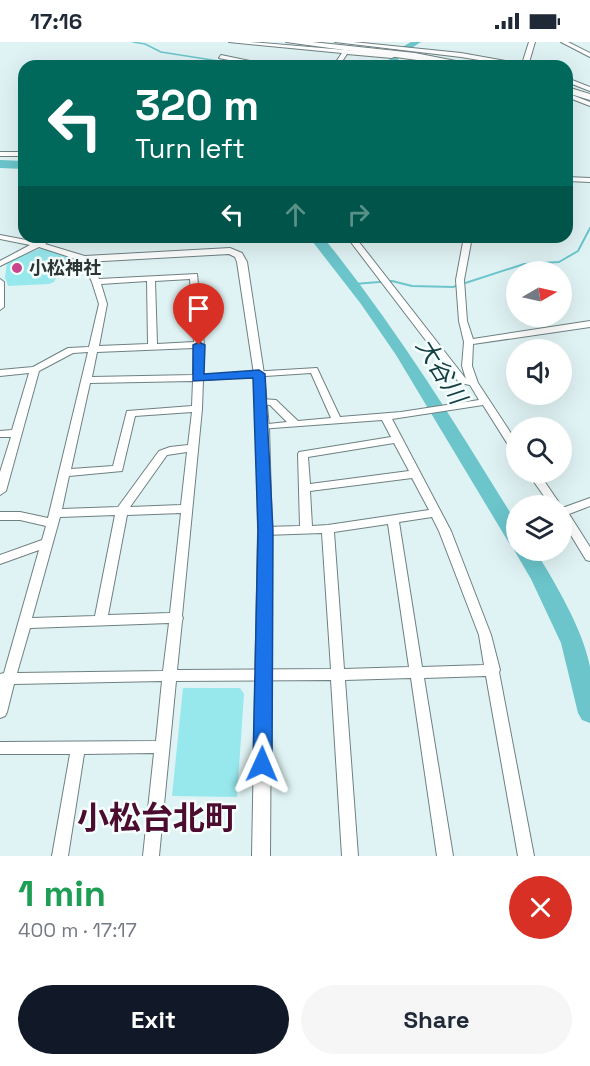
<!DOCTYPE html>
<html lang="en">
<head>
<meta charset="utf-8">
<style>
  :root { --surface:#fff; --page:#f6f6f7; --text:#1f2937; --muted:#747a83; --accent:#111827 }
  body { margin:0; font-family:"Space Grotesk","Noto Sans JP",sans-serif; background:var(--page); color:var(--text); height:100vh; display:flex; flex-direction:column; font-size:22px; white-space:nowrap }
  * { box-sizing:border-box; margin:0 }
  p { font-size:20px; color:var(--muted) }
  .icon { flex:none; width:33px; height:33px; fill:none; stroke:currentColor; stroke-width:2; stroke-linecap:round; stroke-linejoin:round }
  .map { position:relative; height:814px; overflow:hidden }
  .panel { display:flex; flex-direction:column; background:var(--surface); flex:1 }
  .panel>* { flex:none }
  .hud { position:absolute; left:18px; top:18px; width:555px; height:183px; border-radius:18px; box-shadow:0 6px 24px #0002; background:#00695c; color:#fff; overflow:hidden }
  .needle { width:39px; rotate:81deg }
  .tools { position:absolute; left:506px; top:219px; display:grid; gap:12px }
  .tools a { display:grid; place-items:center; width:66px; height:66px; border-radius:50%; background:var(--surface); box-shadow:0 6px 24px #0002; font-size:30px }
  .pin { position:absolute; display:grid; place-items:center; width:51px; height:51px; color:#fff; margin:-62px -26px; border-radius:50% 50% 50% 0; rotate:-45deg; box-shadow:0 0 6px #0007 }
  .pin .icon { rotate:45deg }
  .me { position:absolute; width:66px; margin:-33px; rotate:1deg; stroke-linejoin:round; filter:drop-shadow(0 0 4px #0008) }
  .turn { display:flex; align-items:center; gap:21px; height:126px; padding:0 18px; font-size:27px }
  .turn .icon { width:78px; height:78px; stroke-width:2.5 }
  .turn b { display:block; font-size:42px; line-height:51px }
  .lanes { display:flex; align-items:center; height:57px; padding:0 18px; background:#0003; justify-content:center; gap:30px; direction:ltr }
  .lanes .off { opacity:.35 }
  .round { display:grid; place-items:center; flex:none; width:63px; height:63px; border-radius:32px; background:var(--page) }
  .head { display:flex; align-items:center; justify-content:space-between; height:102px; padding:0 18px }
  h1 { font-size:36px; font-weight:700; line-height:45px; color:#1e9e55 }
  .action { display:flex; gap:12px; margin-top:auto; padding:12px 18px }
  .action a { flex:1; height:69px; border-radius:36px; background:var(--accent); color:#fff; font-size:24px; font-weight:700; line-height:69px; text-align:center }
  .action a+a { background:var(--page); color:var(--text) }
  .status { display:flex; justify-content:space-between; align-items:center; height:42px; padding:0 30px; background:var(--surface); direction:ltr }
  .status svg { height:16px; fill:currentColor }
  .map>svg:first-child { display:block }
  .green { fill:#97e8ed }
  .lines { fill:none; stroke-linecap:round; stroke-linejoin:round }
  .stream-far1 { stroke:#6bc5cb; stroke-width:1.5 }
  .stream { stroke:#6bc5cb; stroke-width:2 }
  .river { fill:#6bc5cb; fill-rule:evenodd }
  .minor-casing { stroke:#6f8081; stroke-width:2 }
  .tertiary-casing { stroke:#6f8081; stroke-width:2 }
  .primary-casing { stroke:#6f8081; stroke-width:2 }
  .minor { fill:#fff; fill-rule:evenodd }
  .tertiary { fill:#fff; fill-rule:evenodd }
  .primary { fill:#fff; fill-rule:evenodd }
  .route { fill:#1a73e8; stroke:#114b97; stroke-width:1.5 }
  .poi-dot { fill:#c9468c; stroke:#f6fefe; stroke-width:2 }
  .labels { text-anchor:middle; stroke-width:5; stroke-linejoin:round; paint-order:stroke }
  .far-poi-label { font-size:18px; font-weight:bold; fill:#2e3535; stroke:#f6fefe; text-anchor:start }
  .water-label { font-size:24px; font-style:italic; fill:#143f42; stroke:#f6fefe }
  .near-quarter-label { font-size:32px; font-weight:bold; fill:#4b0c30; stroke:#f6fefe }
</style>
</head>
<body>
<div class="status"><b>17:16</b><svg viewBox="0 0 49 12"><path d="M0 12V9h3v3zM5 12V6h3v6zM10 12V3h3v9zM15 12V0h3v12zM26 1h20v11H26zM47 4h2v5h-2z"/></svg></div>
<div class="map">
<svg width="590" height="814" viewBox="0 0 590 814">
  <rect width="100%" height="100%" fill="#e0f3f4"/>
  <g class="green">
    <path d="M42,206l33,10 6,11h-21l-6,13 -5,2 -41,2 -3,-9 2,-15z"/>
    <path d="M183,646h57l4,6 -7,103 -65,-1z"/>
  </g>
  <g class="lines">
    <path class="stream-far1" d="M133,0l12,2 16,8 89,14"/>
    <path class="stream" d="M354,242l38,-3 20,5 41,1 71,-23 35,-2 19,-11 12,-23"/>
    <g class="river">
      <path d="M411,0h10l-22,14 -2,10h-10l5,-13z"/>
      <path d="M0,118l24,1v8l-24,-1z"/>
      <path d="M309,195h14c73,90 132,186 193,285v23l-7,-2 -113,-188 -35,-51z"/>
      <path d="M516,504v4h19c20,33 48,79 55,117 0,18 0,38 0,56l-8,-3 -4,-7 -17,-70 -30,-64 -17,-29z"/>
    </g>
    <defs>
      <g id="minor">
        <path d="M229,0h21l142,12 3,2 -3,2 -45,-4 -8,12h-6l9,-13z"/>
        <path d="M335,0h18l108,11 61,11 7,-22h6l-7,24h-13l-54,-9z"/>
        <path d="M561,0h7l22,11v4z"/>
        <path d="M221,13l44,9 3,2h-11l-38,-8z"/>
        <path d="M567,36l23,9v4l-23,-9z"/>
        <path d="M567,51l23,9v4l-23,-9z"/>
        <rect x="0" y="110" width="24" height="4"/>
        <path d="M567,135l23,1v4l-23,-1z"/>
        <path d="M0,193l37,7 9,-5h10l-11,7 43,13 11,22 98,-5 7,71 -1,30 114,-7 23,49 61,-5 78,-12 -9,-15 -10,-2 -7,-7 -106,-139h8l111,142 -4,-13 2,-24 -5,-21 -3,-41 8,-43h8l-8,43 3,41 6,18 117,-18v6l-117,17 -1,22 6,17 38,58v11l-4,-1 -29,-46 -91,14 59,112 40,104 9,35 -1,2 35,184h-16l-32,-180 -62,2 29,178h-16l-26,-178 -66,2 13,176h-16l-11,-176 -155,1 -17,175h-16l11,-103 -70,1 -16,102h-16l18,-102h-70v-12l156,-1 6,-60 -148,3 -7,28 -2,4 -5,2v-44l4,-1 35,-123 -39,14v-9l42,-15 4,-14 -26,-6h-20v-8h20l28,6 40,-166 -15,1 -34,18 -33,120 -6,4v-23l11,-35h-11v-6l12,-1 17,-57 -29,3v-6l33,-3 35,-19 21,-1 10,-43 -7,-22 -10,-21 -43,-14 -39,19v-5l30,-16 -30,-6zM190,237l4,63 -37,2 -2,-63zM147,239l1,63 -49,2 8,-42 -6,-20zM194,306l-1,27 -101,2 5,-25zM311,331l20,45 -33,3 -22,-21 -15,-1 -5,3 2,2 12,1 17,17 -28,3 -1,2 1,2 123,-9 9,17 -92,15 -1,2 2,72 -35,1 -4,1 -2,3 2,3 4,1 57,-2 9,136 -154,1 5,-49 1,-3 -1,-2 20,-207 1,-29zM193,339l-1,25 -65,5 -14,55 -42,3 19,-86zM192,370l-4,33 -18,2 -11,4 -41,56 -56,2 7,-33 53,-5 13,-55zM394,401l15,28 -99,13 -2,-27zM187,410l-6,53 -51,2 37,-52zM412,436l17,32 -101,15 -16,1 -2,-35zM181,471l-11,100 -62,2 19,-100zM115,473l-20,101 -63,2 28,-101zM432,475l7,14 40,104 5,30 -62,2 -23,-145zM388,482l21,143 -65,2 -10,-137zM169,581l-6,48 -146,2 13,-45z"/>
        <path d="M0,237l4,3v25l-4,3z"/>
        <path d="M527,430h11l24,35h3l25,-9v8l-21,8 21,33v14l-4,-1 -25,-41v-13h-10z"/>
      </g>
      <path id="tertiary" d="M230,206l12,5 5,9 17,112 5,53 3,104 -2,325h-18l6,-325 -1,-104 -3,-53 -17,-112 -2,-5 -6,-3 -144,8 -5,-3 5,-3z"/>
      <g id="primary">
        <path d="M286,0h26l103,11 66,13h-20z"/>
        <path d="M567,45l23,7v6l-23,-7z"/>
      </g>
    </defs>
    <use href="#minor" class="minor-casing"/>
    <use href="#tertiary" class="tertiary-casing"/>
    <use href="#primary" class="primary-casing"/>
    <use href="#minor" class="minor"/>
    <use href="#tertiary" class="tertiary"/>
    <use href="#primary" class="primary"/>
  </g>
  <path class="route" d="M199,300l6,3 -1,29 55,-4 6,4 8,157 -1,233 -3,6 -7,2 -7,-2 -2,-6 5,-233 -5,-153 -60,3v-36z"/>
  <circle class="poi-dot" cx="17" cy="226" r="6"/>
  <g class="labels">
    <g class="far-poi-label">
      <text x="29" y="232">小松神社</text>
    </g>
    <g class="water-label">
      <text transform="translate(441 329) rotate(58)" y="8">大谷川</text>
    </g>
    <g class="near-quarter-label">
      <text x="157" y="787">小松台北町</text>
    </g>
  </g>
</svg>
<div class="tools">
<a><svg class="needle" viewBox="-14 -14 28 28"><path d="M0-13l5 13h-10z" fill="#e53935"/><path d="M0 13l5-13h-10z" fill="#747a83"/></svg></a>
<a><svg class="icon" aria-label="sound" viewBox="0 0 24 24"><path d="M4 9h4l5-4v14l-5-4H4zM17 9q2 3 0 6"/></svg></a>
<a><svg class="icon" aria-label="search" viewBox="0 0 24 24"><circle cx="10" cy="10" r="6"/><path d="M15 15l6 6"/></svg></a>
<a><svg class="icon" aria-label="layers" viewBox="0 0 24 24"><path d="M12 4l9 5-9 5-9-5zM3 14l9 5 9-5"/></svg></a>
</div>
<div class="pin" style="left:199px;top:303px;background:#d93025"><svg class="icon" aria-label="arrive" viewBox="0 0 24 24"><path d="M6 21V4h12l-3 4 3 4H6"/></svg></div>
<svg class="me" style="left:262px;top:722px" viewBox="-20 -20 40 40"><path d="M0-17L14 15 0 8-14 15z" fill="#1a73e8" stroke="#fff" stroke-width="4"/></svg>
<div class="hud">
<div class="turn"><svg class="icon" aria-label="left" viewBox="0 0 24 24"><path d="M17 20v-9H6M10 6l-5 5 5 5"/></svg><div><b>320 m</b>Turn left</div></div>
<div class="lanes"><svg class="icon" aria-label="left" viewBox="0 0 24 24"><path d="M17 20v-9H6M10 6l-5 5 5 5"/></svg><svg class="icon off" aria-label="ahead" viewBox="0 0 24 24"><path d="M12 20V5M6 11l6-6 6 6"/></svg><svg class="icon off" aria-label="right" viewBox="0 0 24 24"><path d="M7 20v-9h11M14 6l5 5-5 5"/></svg></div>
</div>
</div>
<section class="panel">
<div class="head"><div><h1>1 min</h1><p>400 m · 17:17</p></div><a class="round" style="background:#d93025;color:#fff"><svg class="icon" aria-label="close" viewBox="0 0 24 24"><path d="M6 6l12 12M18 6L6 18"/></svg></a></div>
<div class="action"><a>Exit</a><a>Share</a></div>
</section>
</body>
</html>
